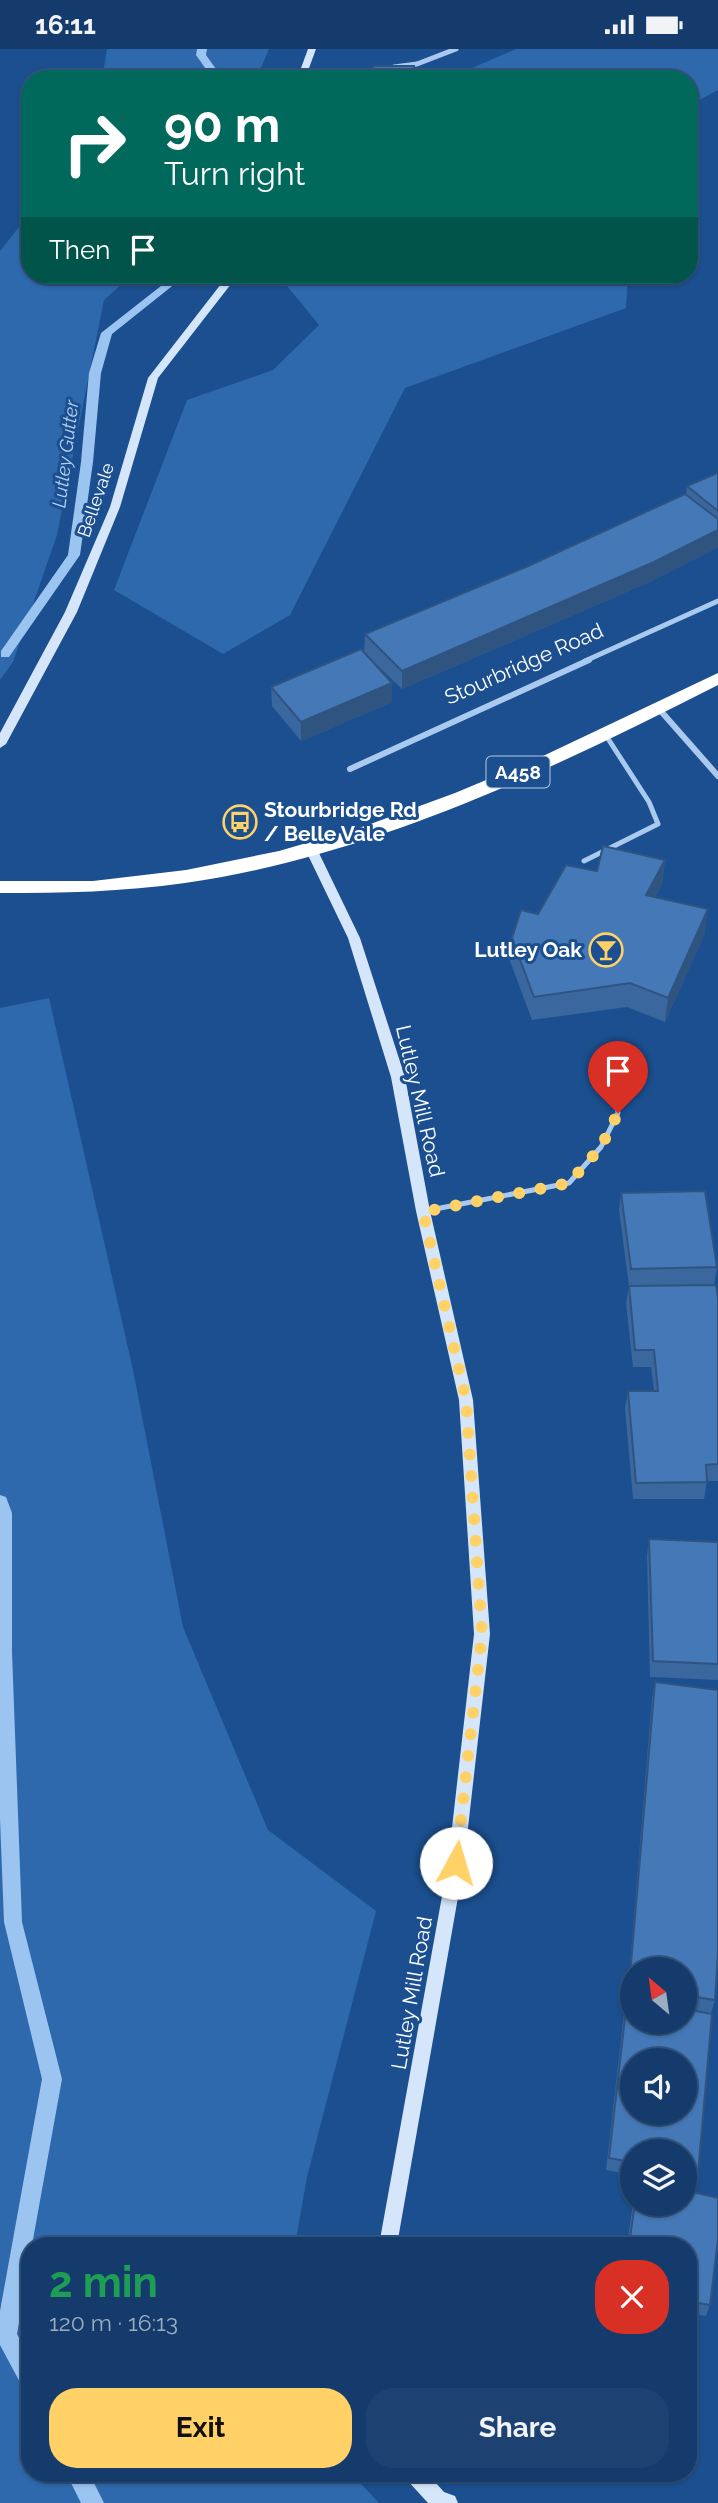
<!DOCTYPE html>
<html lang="en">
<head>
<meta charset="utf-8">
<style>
  :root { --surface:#143b6b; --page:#1d4271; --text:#f1f3f6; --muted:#9dadc1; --line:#33557e; --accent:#ffd166 }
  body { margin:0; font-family:Raleway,sans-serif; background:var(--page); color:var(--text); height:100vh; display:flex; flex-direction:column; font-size:26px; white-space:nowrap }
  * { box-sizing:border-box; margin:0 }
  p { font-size:23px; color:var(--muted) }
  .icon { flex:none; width:38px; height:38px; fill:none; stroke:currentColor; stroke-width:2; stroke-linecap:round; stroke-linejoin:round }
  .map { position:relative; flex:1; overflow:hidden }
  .details { position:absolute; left:21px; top:2188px; width:676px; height:245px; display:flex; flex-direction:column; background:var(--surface); border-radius:28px; box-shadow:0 2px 5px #0004,0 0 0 2px var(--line) }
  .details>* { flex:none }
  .hud { position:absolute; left:21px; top:21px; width:677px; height:214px; border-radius:28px; box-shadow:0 2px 5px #0004,0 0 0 2px var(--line); background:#00695c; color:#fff; overflow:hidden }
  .needle { width:46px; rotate:331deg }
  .controls { position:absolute; left:620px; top:1908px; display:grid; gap:14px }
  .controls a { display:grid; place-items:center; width:77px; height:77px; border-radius:50%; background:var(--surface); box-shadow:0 2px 5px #0004,0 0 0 2px var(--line); font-size:35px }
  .pin { position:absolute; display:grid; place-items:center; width:60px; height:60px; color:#fff; margin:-72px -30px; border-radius:50% 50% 50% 0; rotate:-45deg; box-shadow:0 0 7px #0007 }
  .pin .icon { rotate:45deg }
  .me { position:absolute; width:77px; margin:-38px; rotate:6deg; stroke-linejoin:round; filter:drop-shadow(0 0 5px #0008) }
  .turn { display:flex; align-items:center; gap:24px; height:147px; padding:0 28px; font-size:32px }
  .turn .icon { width:91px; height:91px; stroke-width:2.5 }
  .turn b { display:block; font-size:49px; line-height:60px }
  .then { display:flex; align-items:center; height:66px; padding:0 28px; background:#0003; gap:14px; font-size:26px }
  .round { display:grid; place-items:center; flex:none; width:74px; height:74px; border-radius:28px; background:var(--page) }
  .headline { display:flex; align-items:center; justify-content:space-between; height:119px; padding:0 28px }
  h1 { font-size:42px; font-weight:700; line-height:52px; color:#1e9e55 }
  .primary-button { display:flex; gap:14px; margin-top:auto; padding:14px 28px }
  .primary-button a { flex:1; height:80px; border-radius:28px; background:var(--accent); color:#111; font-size:28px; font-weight:700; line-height:80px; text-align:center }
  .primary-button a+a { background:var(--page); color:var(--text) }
  .status { display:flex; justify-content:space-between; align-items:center; height:49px; padding:0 35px; background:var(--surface); direction:ltr }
  .status svg { height:19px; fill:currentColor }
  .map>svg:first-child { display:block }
  .green { fill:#2e69ad }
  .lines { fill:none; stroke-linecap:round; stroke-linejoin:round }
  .stream { fill:#9cc4f0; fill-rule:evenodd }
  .lane { stroke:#a9c9ee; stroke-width:5 }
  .street-far1 { stroke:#a9c9ee; stroke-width:5 }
  .street { stroke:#a9c9ee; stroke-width:6 }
  .secondary { fill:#d6e6fa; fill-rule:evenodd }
  .highway { fill:#fff; fill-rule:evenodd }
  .wall { fill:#3a679d; fill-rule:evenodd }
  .shaded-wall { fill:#305480 }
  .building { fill:#4478b7; stroke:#305480; stroke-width:2; fill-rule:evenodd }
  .route { stroke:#ffd166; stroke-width:12; stroke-dasharray:0 21.6 }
  .labels { text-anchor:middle; stroke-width:6; stroke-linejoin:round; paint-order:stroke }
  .far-street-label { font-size:18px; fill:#fff; stroke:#1b4f8f }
  .far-water-label { font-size:19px; font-style:italic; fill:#b5d3f5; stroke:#1b4f8f }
  .shield { fill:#1b4f8f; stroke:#bbcadd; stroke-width:2 }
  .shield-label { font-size:19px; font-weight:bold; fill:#fff }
  .street-label { font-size:21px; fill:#fff; stroke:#1b4f8f }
  .poi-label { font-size:21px; font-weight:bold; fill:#fff; stroke:#1b4f8f; text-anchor:start }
</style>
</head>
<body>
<div class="status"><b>16:11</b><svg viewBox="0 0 49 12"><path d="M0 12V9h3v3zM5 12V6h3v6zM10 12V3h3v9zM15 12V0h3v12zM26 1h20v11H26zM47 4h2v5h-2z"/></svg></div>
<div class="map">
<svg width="718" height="2454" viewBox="0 0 718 2454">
  <rect width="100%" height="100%" fill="#1b4f8f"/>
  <g class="green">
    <path d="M107,0h162l-13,30h-154z"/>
    <path d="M516,0h202v41l-28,15v-26h-243z"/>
    <path d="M30,164v62h102l-28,25 -47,235 -44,127 -13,18v-429z"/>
    <path d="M278,226h350l-2,33 -221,80 -115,227 -67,39 -109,-64 73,-190 86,-30 46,-45z"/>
    <path d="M49,949l84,372 50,257 85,203 108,81 -69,266 -12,68h-265v228h321l28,30h-379v-1495z"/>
  </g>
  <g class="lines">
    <g class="stream">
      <path d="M197,0h10l-1,6 17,24h-10l-17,-24z"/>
      <path d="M175,226h11l-74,59 -11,39 -8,89 -13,93 -71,102h-8v-6l67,-96 13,-93 8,-89 12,-40z"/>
      <path d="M0,1446l6,2 6,16v139l10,270 40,157 -30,166h-2v15l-13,74 13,25v32l-7,-3 -23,-43v-34l42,-232 -38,-157 -4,-103z"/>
      <path d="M66,2424h23l15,30h-23z"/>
    </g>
    <g class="lane">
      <path d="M584,812l74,-37 -9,-22 -44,-68"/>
      <path d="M425,1162l144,-28 32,-36 17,-34 -12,-57"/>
    </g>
    <g class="street-far1">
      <path d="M394,18l23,-3 39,-15"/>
      <path d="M313,30l69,-10"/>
      <path d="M585,612l133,-60"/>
    </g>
    <g class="street">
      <path d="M659,660l59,67"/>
      <path d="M350,720l239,-109"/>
    </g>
    <g class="secondary">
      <path d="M308,0h8l-11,30h-8z"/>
      <path d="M228,226h10l-80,103 -38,129 -43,105 -71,132 -6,4v-15l65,-121 45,-105 38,-129z"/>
      <path d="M311,796l6,4 43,89 45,139 25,134 43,189 17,234 -26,229 -67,382h-18l69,-382 26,-229 -15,-234 -43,-189 -25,-134 -43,-139 -43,-89z"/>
      <path d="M405,2424h22l17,19 11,4 3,7h-30l-21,-23z"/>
    </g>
    <path class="highway" d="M718,624v12c-165,84 -348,172 -533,198 -62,9 -123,10 -185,10v-12h93l93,-11 93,-19 86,-25 90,-33 88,-37z"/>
  </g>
  <g class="wall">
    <path d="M718,424v74l-66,34 -250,108 -38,-36 1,-19 161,-67 160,-72 1,-9z"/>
    <path d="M271,638l121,15 -91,39 -29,-35z"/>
    <path d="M665,811l-3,24 -7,13 50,36 -40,89 -38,-15 -95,13 -22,-59 2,-23 26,-24 59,-43z"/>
    <path d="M621,1144l96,74 -3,18 4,13v183h-11l-3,18h-71l-8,-91 3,-17h26l-3,-24h-18l-7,-64 3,-17 -10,-76z"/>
    <path d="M649,1490l69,3v138l-68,-3 -3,-121z"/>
    <path d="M655,1633l60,318 -4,13 -25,-4 12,164 -4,12 -10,-1v-33h-52v24l-26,-5 18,-157 3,-12 25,-303zM632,1920h52v52h-52z"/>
    <path d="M633,2154h51l26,102 -4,11 -18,-3v-68h-61z"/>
  </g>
  <g class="shaded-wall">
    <path d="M718,481v17l-66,34 -250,108v-18z"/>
    <path d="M392,634v19l-91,39v-19z"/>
    <path d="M665,811l-3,24 -19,35 3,-24z"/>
    <path d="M708,860l-3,24 -40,89 3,-24z"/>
  </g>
  <g class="building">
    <path d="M374,17h40l-1,13h-41z"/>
    <path d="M718,424v38l-31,-25z"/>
    <path d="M685,445l33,25v11l-64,32 -252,109 -37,-37 161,-67z"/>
    <path d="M361,600l31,34 -91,39 -30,-35z"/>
    <path d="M603,797l62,14 -19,35 62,14 -40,89 -38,-15 -96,14 -22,-59 9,-28 17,4 28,-49 31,6z"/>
    <path d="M705,1142l12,76 -86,2 -10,-76z"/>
    <path d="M716,1236l2,13v166l-12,1 1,17 -71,1 -8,-92h30l-4,-41h-19l-6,-64z"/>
    <path d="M649,1490l69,3v122l-65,-3z"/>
    <path d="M655,1633l63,8v262l-3,48 -31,-5v-26h-52v19l-3,-1z"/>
    <path d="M627,1951h5v21h52v-12l28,5 -14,159 -14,-2v-20h-52v11l-23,-4zM632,2011h52v52h-52z"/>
    <path d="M684,2141l34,8v41l-8,66 -22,-4v-56h-59l6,-42h49z"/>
  </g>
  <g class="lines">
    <path class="route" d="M456,1814l26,-229 -16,-234 -43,-188 146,-29 32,-36 17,-34"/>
  </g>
  <defs>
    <symbol id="bus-ring" viewBox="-11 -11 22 22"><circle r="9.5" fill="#1b4f8f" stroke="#ffd166" stroke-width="1.5"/><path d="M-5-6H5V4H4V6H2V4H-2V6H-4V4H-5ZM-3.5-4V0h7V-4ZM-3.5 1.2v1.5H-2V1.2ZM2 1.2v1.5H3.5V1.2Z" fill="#ffd166"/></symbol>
    <symbol id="bar-ring" viewBox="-11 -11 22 22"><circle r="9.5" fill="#1b4f8f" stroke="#ffd166" stroke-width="1.5"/><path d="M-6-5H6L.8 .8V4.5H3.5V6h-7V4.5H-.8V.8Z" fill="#ffd166"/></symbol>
  </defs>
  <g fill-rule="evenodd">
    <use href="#bus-ring" x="221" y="754" width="38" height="38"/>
    <use href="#bar-ring" x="587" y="882" width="38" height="38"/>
  </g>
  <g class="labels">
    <g class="far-street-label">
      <text transform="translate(96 451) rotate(-71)" y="6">Bellevale</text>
    </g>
    <g class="far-water-label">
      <text transform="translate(65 405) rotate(-83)" y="7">Lutley Gutter</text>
    </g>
    <rect class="shield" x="486.5" y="707.5" width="63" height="31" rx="5"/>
    <g class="shield-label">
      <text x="518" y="730">A458</text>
    </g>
    <g class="street-label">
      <text transform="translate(524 615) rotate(-24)" y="7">Stourbridge Road</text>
      <text transform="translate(420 1052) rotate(77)" y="7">Lutley Mill Road</text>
      <text transform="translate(412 1944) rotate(-80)" y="7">Lutley Mill Road</text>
    </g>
    <g class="poi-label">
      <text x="264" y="768">Stourbridge Rd<tspan x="264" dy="24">/ Belle Vale</tspan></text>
      <text x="582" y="908" text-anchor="end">Lutley Oak</text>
    </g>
  </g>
</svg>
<div class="controls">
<a><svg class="needle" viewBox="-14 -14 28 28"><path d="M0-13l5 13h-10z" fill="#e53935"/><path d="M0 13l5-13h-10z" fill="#9dadc1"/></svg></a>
<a><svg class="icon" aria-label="sound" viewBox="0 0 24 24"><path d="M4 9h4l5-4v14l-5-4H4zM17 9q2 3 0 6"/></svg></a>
<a><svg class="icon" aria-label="layers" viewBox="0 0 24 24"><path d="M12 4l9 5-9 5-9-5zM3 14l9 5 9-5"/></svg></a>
</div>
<div class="pin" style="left:618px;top:1064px;background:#d93025"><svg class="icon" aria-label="arrive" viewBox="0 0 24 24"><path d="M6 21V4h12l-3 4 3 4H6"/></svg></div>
<svg class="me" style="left:456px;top:1814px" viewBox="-20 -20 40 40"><circle r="19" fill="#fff"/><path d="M0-13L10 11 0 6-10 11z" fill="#ffd166"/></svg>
<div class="hud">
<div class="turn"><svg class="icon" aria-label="right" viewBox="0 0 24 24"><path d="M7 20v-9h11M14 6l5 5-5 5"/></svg><div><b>90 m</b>Turn right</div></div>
<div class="then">Then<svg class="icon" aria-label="arrive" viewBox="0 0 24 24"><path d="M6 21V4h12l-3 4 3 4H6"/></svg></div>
</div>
<section class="details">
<div class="headline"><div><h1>2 min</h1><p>120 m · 16:13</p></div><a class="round" style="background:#d93025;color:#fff"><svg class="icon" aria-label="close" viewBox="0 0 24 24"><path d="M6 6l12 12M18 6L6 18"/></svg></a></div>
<div class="primary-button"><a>Exit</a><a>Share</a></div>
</section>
</div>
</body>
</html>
